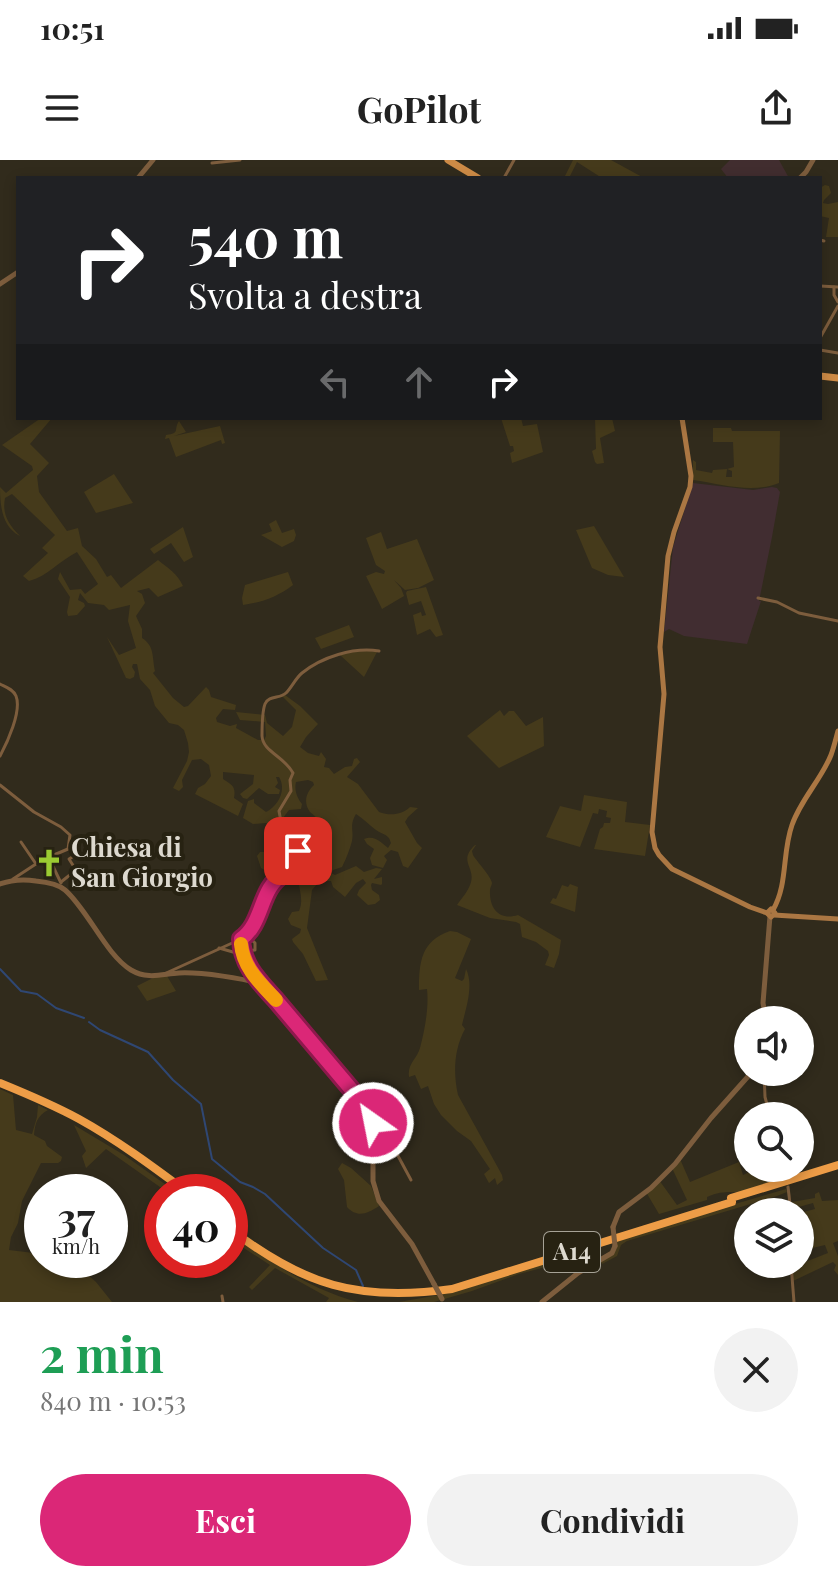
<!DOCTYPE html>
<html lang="it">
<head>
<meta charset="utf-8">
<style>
  :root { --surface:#fff; --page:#f2f2f2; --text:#222; --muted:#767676; --accent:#db2777 }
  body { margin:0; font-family:"Playfair Display",serif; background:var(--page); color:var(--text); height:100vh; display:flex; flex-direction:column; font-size:30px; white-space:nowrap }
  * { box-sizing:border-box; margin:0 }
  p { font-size:26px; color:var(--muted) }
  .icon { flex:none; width:44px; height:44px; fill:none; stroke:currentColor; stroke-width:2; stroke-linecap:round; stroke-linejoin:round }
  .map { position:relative; height:1142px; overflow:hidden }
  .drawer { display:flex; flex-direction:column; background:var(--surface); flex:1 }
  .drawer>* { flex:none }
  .banner { position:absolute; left:16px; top:16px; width:806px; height:244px; border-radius:0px; box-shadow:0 4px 12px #0003; background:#202124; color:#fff; overflow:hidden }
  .buttons { position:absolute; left:734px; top:846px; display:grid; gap:16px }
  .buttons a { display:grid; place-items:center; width:80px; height:80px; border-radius:50%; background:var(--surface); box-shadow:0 4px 12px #0003; font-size:40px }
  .speed { position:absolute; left:24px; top:1014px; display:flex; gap:16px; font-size:40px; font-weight:700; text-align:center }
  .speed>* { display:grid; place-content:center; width:104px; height:104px; border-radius:50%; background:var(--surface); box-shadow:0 4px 12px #0003; line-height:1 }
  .speed small { font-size:20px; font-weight:400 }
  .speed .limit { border:12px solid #d22; background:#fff; color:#111 }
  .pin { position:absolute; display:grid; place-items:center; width:68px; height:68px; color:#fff; margin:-34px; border-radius:16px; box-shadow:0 4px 12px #0006 }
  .me { position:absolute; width:88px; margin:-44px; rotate:327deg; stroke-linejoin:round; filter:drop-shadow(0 0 6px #0008) }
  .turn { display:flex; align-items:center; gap:28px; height:168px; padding:0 40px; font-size:36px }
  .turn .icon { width:104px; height:104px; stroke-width:2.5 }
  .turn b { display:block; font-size:56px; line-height:68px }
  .lanes { display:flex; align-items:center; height:76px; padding:0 40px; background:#0003; justify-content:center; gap:40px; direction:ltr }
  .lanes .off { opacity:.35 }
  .round { display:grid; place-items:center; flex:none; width:84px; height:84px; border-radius:42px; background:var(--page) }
  .headline { display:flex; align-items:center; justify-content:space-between; height:136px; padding:0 40px }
  h1 { font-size:48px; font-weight:700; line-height:60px; color:#1e9e55 }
  .button { display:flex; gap:16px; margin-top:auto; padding:16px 40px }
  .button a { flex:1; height:92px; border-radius:48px; background:var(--accent); color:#fff; font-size:32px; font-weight:700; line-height:92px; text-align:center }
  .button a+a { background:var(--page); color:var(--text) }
  .status { display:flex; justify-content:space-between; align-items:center; height:56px; padding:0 40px; background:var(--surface); direction:ltr }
  .status svg { height:22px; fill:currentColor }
  header { display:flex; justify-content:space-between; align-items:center; height:104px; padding:0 40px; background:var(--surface); font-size:36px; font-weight:700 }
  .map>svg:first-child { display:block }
  .commercial { fill:#412d31 }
  .education { fill:#412d2f }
  .green { fill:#453a1b }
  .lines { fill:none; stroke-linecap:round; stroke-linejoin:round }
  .stream { stroke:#2f4773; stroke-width:2 }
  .minor { stroke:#7d5d3d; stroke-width:3 }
  .tertiary { stroke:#7d5d3d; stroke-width:5 }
  .secondary { stroke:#ab7743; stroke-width:5 }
  .primary { stroke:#ce8b46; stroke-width:7 }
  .motorway { stroke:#ee9d47; stroke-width:8 }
  .tertiary-bridge { stroke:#7d5d3d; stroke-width:5 }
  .motorway-bridge { stroke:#ee9d47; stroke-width:8 }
  .route-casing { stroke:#8e194d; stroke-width:20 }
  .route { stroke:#db2777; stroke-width:14 }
  .slow { stroke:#f59e0b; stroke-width:14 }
  .labels { text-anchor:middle; stroke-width:8; stroke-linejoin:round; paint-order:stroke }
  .shield { fill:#272212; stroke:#a6a296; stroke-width:2 }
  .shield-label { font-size:24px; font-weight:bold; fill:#ddd9cf }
  .poi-label { font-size:26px; font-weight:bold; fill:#ddd9cf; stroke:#272212; text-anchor:start }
</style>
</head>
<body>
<div class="status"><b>10:51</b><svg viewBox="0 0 49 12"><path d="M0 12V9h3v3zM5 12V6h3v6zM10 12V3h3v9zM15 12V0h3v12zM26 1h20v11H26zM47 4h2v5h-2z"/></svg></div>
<header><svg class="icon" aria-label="menu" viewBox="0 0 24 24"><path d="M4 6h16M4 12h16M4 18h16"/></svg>GoPilot<svg class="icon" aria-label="share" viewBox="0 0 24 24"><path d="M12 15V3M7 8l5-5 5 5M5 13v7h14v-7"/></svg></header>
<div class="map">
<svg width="838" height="1142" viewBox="0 0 838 1142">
  <rect width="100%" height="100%" fill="#312b1c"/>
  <path class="commercial" d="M693,323l60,7 19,-3 5,1 3,4 -8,45 -13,64h2l-14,43 -63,-8 -15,-7 -5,3 9,-85z"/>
  <path class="education" d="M730,0h49l10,18h-61l-7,-9z"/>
  <g class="green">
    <path d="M573,0h38l33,18h-42l-25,-16 -8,16h-5z"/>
    <path d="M825,25l4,1 2,7 -7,7 -1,3 5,1 10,-2v35h-12l3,-19 -9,-2 2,-17h-2v-11z"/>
    <path d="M41,258h11l-22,26 19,19 -12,13 2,16 28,39 11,-3 4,18 14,13 11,18 4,-2 10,13 37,-28c11,9 19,13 25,26l-25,11 -9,-9 -12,3 5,3 3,9 -9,13 6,13v9c13,8 10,20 13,33l-2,2 20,25 11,9 4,-1 18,-19 3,3 2,7 25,8 -1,5 -12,-1 -7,9 1,4 13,4 7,-2 -1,4 22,12h6l2,-4 -1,-14 -25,-2 -4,-8 29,3 2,8 16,13 9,-9 4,-17 -13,-13 -11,2 13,-4 15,11 18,18 -12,13 -6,10 8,6 11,3 2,-4 5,7 -2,8 5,1 5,6 11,-7 7,-1 2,-7 3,-1 3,4 -13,15 11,7 21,28c11,4 23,3 31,-5l8,1 -10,9 -3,5 12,21 5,5 -14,20 -5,-2 -5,-14 -7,-2 -7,6 3,4 -4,8 -11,-3 -2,-7 4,-9 -7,-5 -3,-5c11,-4 16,3 24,9l3,-5c-1,-2 -1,-4 -3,-6 -3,-3 -8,-4 -12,-7 -7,-5 -12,-11 -20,-16 -7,12 -2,15 -4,27 -2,8 -6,18 -10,26l-9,3 -2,3 4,2 21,-9 8,6 12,-4 6,1 -8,10 8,-2v7l-1,1 -9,-2 -1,2 1,5 7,5 1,5 -5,4 -7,1 -11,-10 2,-5 7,-7 -3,-4 -7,4 -11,14 -12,-10 -2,-6h-5l-9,3 -5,6 -5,38 21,52 -12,1 -13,-27 -10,-12 -1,-3 8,-6 1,-4 -10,-4 -3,-6 4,-7 7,-1c5,-11 0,-21 -1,-33h8l2,-4 -6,-4v-7l-4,-2 -1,-7 -8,9 4,1 7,11 -10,-6h-5l-3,-8 -10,6 -4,5 -7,-4 -4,-12 3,-4h7l8,-3 8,8 6,-3 3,-7 -4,-4 -19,2 20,-27 3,-1 2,3 -4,8c16,9 18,14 29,-7 -2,-4 -6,-6 -9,-9 -7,-9 -4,-20 4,-27l-1,-3 -5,-2 -12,2c-2,8 1,16 6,22l-1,5 -12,1 -9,12 -9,4 -5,-3 -13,1 -10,-6 5,-17 6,-2v4l12,9c12,-6 21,-22 13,-35h-3l2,6 -3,4 5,3 -1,4h-11l-9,-6 -12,11 -4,-1 -3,-4 13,-10 1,-9 -31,-3v7c9,6 13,7 11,19l9,6 -5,12 -43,-22 3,-6 7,-4 6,-8 -2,-11 -8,-6 -9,1 -10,20 1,7 -4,4 -6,-3 14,-27 2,-9 -1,-9 -4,-13 -6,-5 -9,-2 -14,-17 -5,-16 -10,-11 -3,-15h-4l-1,3 3,5 -1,5 -4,2 -4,-1 -19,-41 12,18 17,-7 -8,-27 2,-16 -21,5 -5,-5 -16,-2 -8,-10 -2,7 6,3 1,3 -8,9 -9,1 -1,-4 3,-15 -12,-18 2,-7 10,18 11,-1 4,5 13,-10 -21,-32c-18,9 -29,24 -48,29l-6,-5 25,-23 -6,-5 13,-13 -43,-41 -7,4c-3,16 3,26 15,38 -18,-9 -20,-30 -20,-49l6,6 27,-23 -1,-4 -30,-21z"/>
    <path d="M501,258h20l2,8 14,-2 6,28 -31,11 -2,-10 4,-2 -1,-5h-3z"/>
    <path d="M595,258h17l3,13 -15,7 4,25 -7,1 -2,-2 -3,-11 4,-2z"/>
    <path d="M179,261l7,11 -12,4 46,-10 5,17 -3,1 -1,-4 -45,17 -7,-19 -4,1 1,-4c15,-2 7,-5 13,-14z"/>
    <path d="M713,268h18l1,3h48l-1,52c-27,11 -58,1 -86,-3v-20l3,2v8l16,3 1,-3 14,-1 -1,8h6v-6l-5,-2 7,-2 -1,-25h-20z"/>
    <path d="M114,314l19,29 -37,10 -12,-21z"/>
    <path d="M276,360l6,13 12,-4 2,6 -2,6 -12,6 -21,-12 11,-4 -3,-7z"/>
    <path d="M594,366l30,51 -16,-2 -16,-7 -16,-38z"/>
    <path d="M183,367l10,30 -9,5 -13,-19 -17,11 -4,-5z"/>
    <path d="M381,372l6,17 30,-10 17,41 -16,8 -13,2 -11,-10 7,8 3,8 -22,13 -16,-33 10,-4 8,2 1,-3 -9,-6 -10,-27z"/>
    <path d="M288,412l5,13c-16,12 -30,17 -50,20l-1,-7 3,-13z"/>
    <path d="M426,427l17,48 -7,2 -6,-8 -13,6 -4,-20 8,-3 1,4 4,-1 -5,-14 -12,4 -3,-12 1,-2z"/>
    <path d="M349,465l5,12 -33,12 -6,-11z"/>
    <path d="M361,490l16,2 -13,25 -24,-22z"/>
    <path d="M500,550l4,6 5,-5h5l12,15 17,-9 1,29 -45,22 -32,-32z"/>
    <path d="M584,635l43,7 -2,20 25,3 -5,31 -51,-7 6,-20 3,-2 1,-4h6l1,-5 -5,-1 1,-6 -8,-2 -1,5 -5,-1 -13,34 -34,-10 14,-31 21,5z"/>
    <path d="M475,685h1l-4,6 1,4c4,7 18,21 19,28 0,2 -2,4 -2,7 -1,18 9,31 28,25l43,25 -2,14 -5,14 -9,-3 4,-10 -1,-4 -12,-9 -14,-5 -2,-13 -4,-2 -26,-4 -33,-13c5,-7 12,-15 14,-23 4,-15 -13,-21 4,-37z"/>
    <path d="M570,724l8,3 -3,25 -25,-9 3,-5 3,1 6,-14 6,2z"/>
    <path d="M450,771l7,1 14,7 -16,39 7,3 2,-2 2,-10c8,16 0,39 -4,56l3,4c-11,20 -12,44 -7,66l44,80 1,5 -6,5 -2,-7 -6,5 -5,-9 6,-5 -19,-28 -14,-10 -16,-16 -7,-11 -6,-18 -7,3 -6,-14 -6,2c-2,-13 8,-18 11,-29 5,-19 9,-41 7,-59l-8,1c0,-28 2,-49 31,-59z"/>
    <path d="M167,816l9,15 -29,10 -10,-15 18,-9z"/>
    <path d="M0,929l13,6 3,35 16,4 5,-17 1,-12 10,5c-11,6 -13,13 -14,25l11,6 2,5 15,11 -1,4 -3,2h-17l-19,38 -4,22 -7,14 -2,13 33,4v6h27l4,10 7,6 8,-1 8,7 16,20h-112z"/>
    <path d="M74,965l50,30 52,37h-7l-9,-5 -54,-38 -20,19 -4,-12 4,-5z"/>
    <path d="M680,999l10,23 49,-20 4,13 15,-7h26l2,10c-12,4 -34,14 -46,14 -14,0 -19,-1 -33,5v3l-48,14 -13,-22 13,-12 18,25 10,-5 -15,-32z"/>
    <path d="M342,1003l9,5 20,18 8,20c-12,8 -22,12 -32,1l-3,-27 -6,-11z"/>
    <path d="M786,1029l1,3 -10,4 -150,45 -6,4 -4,11 -15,8 -1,-2 11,-7 4,-16z"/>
    <path d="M819,1032l3,9 16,-1v41l-5,2 5,13v19l-4,-5 2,-5 -3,-3 -40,19 -1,-17h8l28,-11 -3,-8 -25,6v-38l15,-4 -2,-6 -18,5v4h-8l-1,-9 29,-5v-4z"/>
    <path d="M230,1072c40,30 79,57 128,70h-32l3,-4 -54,-30 -23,22 -3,-3 21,-22 -40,-26z"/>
    <path d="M578,1092l1,2 -26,7v4l-34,9 -47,17 -38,11h-35l51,-9z"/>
  </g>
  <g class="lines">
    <g class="stream">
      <path d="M0,809l21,22 16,3 19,14 28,10"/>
      <path d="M89,862l11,8 48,22 25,28 28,24 11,55 28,23 13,5 12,7 58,54 33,22 7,16"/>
    </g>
    <g class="minor">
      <path d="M212,3l28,-3"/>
      <path d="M504,18l10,-18"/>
      <path d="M820,80l4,1"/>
      <path d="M820,126l18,1"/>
      <path d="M834,127v8l4,7"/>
      <path d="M820,178l18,-32"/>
      <path d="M820,190l18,3"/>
      <path d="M758,438l19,4 22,11 39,8"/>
      <path d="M0,524c6,3 13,5 16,12 6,15 -9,47 -16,60"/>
      <path d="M0,625l34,27 27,15 9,8 -2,14 -26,11 -29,19"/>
      <path d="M290,671l-9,-9 -2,-11 12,-20 -1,-11 3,-7c-9,-17 -30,-21 -31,-37 0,-9 0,-24 3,-32 4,-9 15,-5 21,-11 6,-6 9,-14 16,-20 20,-16 51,-26 77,-22"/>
      <path d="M21,682l15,22"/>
      <path d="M49,698l12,25"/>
      <path d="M61,722l15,-12 -7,-11 5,-3 -5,-8"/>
      <path d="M241,779l3,21 16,24"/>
      <path d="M219,788l14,4 22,-2v-7l-8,-8"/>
      <path d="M164,814l77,-35c16,-12 17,-30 26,-46 5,-9 12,-13 18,-20 7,-8 2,-14 13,-22"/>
      <path d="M764,912l1,25 5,19"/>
      <path d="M357,937l26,-8"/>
      <path d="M373,964l17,17 21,39"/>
      <path d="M785,1008l2,11"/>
      <path d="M788,1027l3,25"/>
      <path d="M791,1104l3,38"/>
      <path d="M222,1136l1,6"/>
    </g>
    <g class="tertiary">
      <path d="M138,18l15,-18"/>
      <path d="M800,18l6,-6 7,-12"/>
      <path d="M0,124l18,-12"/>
      <path d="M0,724c11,-4 24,-5 36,-3 10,1 22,3 29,9 23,20 41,65 66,80 17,10 31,4 48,3 18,-1 71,5 84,13l107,128 3,13v54l6,20 33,43 22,40"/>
      <path d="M766,860l-3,-17 7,-87"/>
      <path d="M613,1067l6,-15 32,-24 24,-24 36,-46 41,-46"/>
      <path d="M542,1142l36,-29 34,-20 3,-7"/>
    </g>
    <g class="secondary">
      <path d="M682,258l9,58 -1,11 -16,45 -6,24 -8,91 4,47 -12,138 3,16 4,7 13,14 78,38 17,6"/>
      <path d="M771,749l4,4 -4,4 -4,-4z"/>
      <path d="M773,750c15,-26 9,-57 19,-85 9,-26 29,-45 39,-70 3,-8 5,-17 7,-24"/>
      <path d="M774,755l64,4"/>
    </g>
    <g class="primary">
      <path d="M448,0l30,18"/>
      <path d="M820,216l18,2"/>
    </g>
    <g class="motorway">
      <path d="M0,923c27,11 53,22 79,36 38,21 73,47 108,73"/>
      <path d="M230,1069c74,56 127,73 222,60l280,-87"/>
    </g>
    <g class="tertiary-bridge">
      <path d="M613,1067l2,19"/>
      <path d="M434,1124l8,15"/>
    </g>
    <path class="motorway-bridge" d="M731,1038l107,-33"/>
  </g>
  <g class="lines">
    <defs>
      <path id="route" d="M298,691l-7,6 -7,17c-25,14 -20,49 -43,65 1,26 17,41 34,60l87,103 8,12 3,9"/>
    </defs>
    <use href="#route" class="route-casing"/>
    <use href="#route" class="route"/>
    <path class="slow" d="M241,784c2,24 20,40 35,56"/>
  </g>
  <defs>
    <symbol id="church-bare" viewBox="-9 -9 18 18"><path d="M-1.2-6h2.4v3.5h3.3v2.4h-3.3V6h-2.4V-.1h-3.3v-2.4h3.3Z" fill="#9bcb32" stroke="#272212" stroke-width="2.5" paint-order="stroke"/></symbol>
  </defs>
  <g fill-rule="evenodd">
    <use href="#church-bare" x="29" y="683" width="40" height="40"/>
  </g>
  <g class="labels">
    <rect class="shield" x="544" y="1072" width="56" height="40" rx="6"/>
    <g class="shield-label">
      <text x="572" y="1100">A14</text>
    </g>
    <g class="poi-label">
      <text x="71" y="697">Chiesa di<tspan x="71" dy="30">San Giorgio</tspan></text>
    </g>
  </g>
</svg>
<div class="buttons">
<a><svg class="icon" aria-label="sound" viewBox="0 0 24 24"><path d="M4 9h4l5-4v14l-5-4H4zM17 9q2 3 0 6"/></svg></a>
<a><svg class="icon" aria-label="search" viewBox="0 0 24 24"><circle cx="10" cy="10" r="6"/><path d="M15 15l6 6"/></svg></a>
<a><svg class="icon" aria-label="layers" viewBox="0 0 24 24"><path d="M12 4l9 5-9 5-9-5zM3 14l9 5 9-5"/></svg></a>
</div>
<div class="speed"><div>37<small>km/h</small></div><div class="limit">40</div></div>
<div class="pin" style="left:298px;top:691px;background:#d93025"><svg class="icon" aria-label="arrive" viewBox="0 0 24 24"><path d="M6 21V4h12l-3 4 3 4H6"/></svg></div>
<svg class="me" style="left:373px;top:963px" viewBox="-20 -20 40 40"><circle r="17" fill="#db2777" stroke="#fff" stroke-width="3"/><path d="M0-11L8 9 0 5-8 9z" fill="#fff"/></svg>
<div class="banner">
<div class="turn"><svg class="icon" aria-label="right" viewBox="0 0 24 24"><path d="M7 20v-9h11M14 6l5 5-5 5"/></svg><div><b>540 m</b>Svolta a destra</div></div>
<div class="lanes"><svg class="icon off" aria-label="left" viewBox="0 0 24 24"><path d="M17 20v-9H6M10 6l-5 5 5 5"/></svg><svg class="icon off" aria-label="ahead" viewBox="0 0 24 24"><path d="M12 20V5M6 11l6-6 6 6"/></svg><svg class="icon" aria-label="right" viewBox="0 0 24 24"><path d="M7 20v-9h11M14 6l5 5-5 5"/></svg></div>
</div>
</div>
<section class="drawer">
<div class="headline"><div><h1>2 min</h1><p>840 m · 10:53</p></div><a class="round"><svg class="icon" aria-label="close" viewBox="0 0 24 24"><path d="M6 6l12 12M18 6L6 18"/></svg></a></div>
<div class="button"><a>Esci</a><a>Condividi</a></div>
</section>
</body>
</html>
